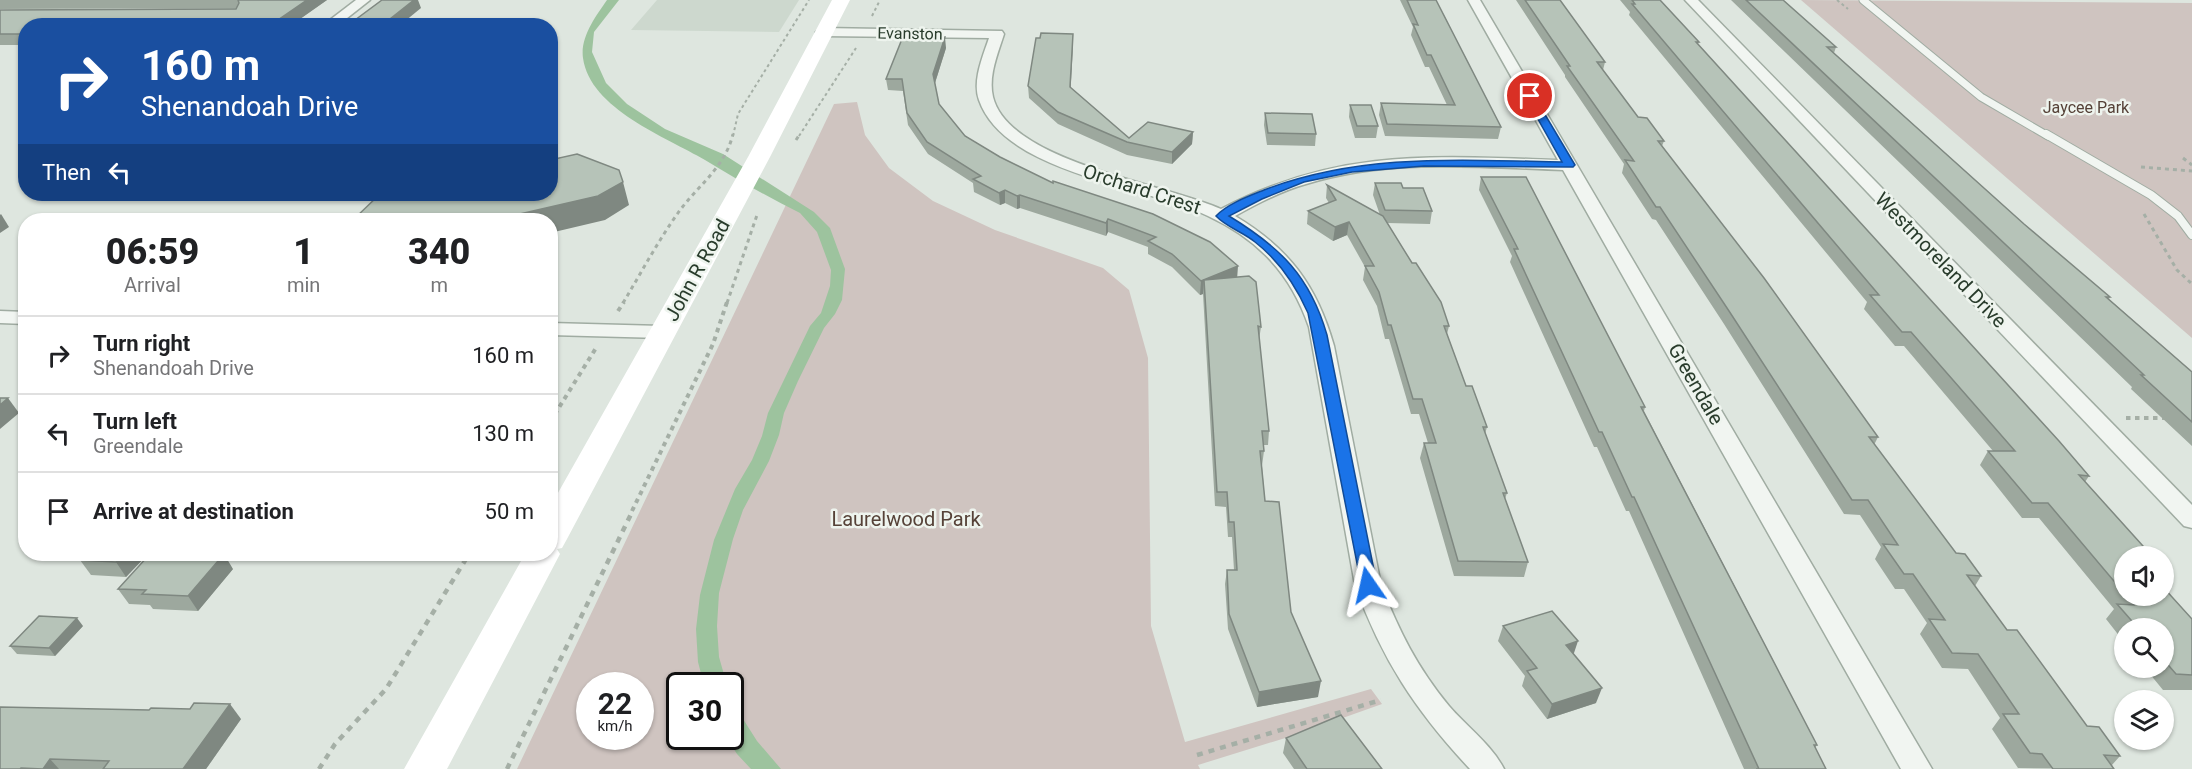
<!DOCTYPE html>
<html lang="en">
<head>
<meta charset="utf-8">
<style>
  :root { --surface:#fff; --page:#f6f6f6; --text:#202124; --muted:#757577; --line:#e0e0e0 }
  body { margin:0; font-family:Roboto,sans-serif; background:var(--page); color:var(--text); height:100vh; display:flex; flex-direction:column; font-size:22px; white-space:nowrap }
  * { box-sizing:border-box; margin:0 }
  p { font-size:20px; color:var(--muted) }
  .icon { flex:none; width:33px; height:33px; fill:none; stroke:currentColor; stroke-width:2; stroke-linecap:round; stroke-linejoin:round }
  .map { position:relative; flex:1; overflow:hidden }
  .sheet { position:absolute; left:18px; top:213px; width:540px; height:348px; display:flex; flex-direction:column; background:var(--surface); border-radius:24px; box-shadow:0 2px 4px #0004 }
  .sheet>* { flex:none }
  .hud { position:absolute; left:18px; top:18px; width:540px; height:183px; border-radius:24px; box-shadow:0 2px 4px #0004; background:#1a4fa0; color:#fff; overflow:hidden }
  .controls { position:absolute; left:2114px; top:546px; display:grid; gap:12px }
  .controls a { display:grid; place-items:center; width:60px; height:60px; border-radius:50%; background:var(--surface); box-shadow:0 2px 4px #0004; font-size:30px }
  .speed { position:absolute; left:576px; top:672px; display:flex; gap:12px; font-size:30px; font-weight:700; text-align:center }
  .speed>* { display:grid; place-content:center; width:78px; height:78px; border-radius:50%; background:var(--surface); box-shadow:0 2px 4px #0004; line-height:1 }
  .speed small { font-size:15px; font-weight:400 }
  .speed .limit { border:3px solid #111; border-radius:9px; background:#fff; color:#111 }
  .pin { position:absolute; display:grid; place-items:center; width:51px; height:51px; color:#fff; margin:-26px; border:3px solid #fff; border-radius:50%; box-shadow:0 2px 6px #0007 }
  .me { position:absolute; width:66px; margin:-33px; rotate:349deg; stroke-linejoin:round; filter:drop-shadow(0 0 4px #0008) }
  .turn { display:flex; align-items:center; gap:21px; height:126px; padding:0 24px; font-size:27px }
  .turn .icon { width:78px; height:78px; stroke-width:2.5 }
  .turn b { display:block; font-size:42px; line-height:51px }
  .then { display:flex; align-items:center; height:57px; padding:0 24px; background:#0003; gap:12px; font-size:22px }
  .eta { display:flex; justify-content:space-evenly; align-items:center; height:102px; text-align:center }
  .eta b { font-size:36px; font-weight:800; line-height:42px }
  ul { padding:0; list-style:none }
  li { display:flex; align-items:center; gap:18px; height:78px; padding:0 24px; border-top:2px solid var(--line) }
  li div { flex:1 }
  li b { display:block; font-size:22px }
  li em { font-style:normal }
  .map>svg:first-child { display:block }
  .built { fill:#cdd8ce }
  .green { fill:#cfc4c0; fill-rule:evenodd }
  .water { fill:#9dc39e }
  .lines { fill:none; stroke-linecap:round; stroke-linejoin:round }
  .service-far1-casing { stroke:#a0aca2; stroke-width:9 }
  .service-casing { stroke:#a0aca2; stroke-width:10 }
  .minor-casing { stroke:#a0aca2; stroke-width:3 }
  .path-far3 { stroke:#a5afa6; stroke-width:2; stroke-dasharray:3 3; stroke-linecap:butt }
  .path-far2 { stroke:#a5afa6; stroke-width:3; stroke-dasharray:4 4; stroke-linecap:butt }
  .path-far1 { stroke:#a5afa6; stroke-width:4; stroke-dasharray:4.5 4.5; stroke-linecap:butt }
  .path { stroke:#a5afa6; stroke-width:4.5; stroke-dasharray:6 6; stroke-linecap:butt }
  .service-far1 { stroke:#f1f5f1; stroke-width:7 }
  .service { stroke:#f1f5f1; stroke-width:8 }
  .minor { fill:#f1f5f1; fill-rule:evenodd }
  .secondary { fill:#fff; fill-rule:evenodd }
  .wall { fill:#9da89e }
  .shaded-wall { fill:#7f8881 }
  .building { fill:#b6c3b8; stroke:#7f8881; stroke-width:1.5 }
  .route { fill:#1a73e8; stroke:#114b97; stroke-width:1.5 }
  .labels { text-anchor:middle; stroke-width:5; stroke-linejoin:round; paint-order:stroke }
  .far-street-label { font-size:16px; fill:#293c2c; stroke:#eef4ee }
  .far-park-label { font-size:16px; fill:#564238; stroke:#eef4ee }
  .street-label { font-size:20px; fill:#293c2c; stroke:#eef4ee }
  .park-label { font-size:20px; fill:#564238; stroke:#eef4ee }
</style>
</head>
<body>
<div class="map">
<svg width="2192" height="769" viewBox="0 0 2192 769">
  <rect width="100%" height="100%" fill="#dee6df"/>
  <path class="built" d="M657,0h142l-20,32 -148,-2z"/>
  <g class="green">
    <path d="M1801,0l391,3v335z"/>
    <path d="M857,102l8,33 24,33 44,33 62,29 108,38 26,22 19,68 3,268 34,116 186,-53 11,15 -87,31 -97,30 2,4h-683l317,-665zM590,686h50v50h-50zM680,686h50v50h-50z"/>
  </g>
  <g class="water">
    <path d="M607,0h12l-25,32 -2,20 14,31 21,21 38,25 58,25 91,58 16,16 15,41 -3,31 -7,14 -11,14 -26,53 -14,32 -5,22 -10,26 -26,49 -10,29 -14,54 -2,33 2,31 8,28h-23l-6,-23 -2,-33 4,-34 14,-55 21,-51 17,-29 10,-24 6,-23 42,-87 11,-13 9,-27 1,-16 -14,-38 -17,-19c-32,-16 -64,-34 -95,-53 -39,-23 -115,-51 -122,-102 -3,-21 13,-42 24,-58z"/>
    <path d="M731,700l26,41 24,28h-30l-14,-15 -11,-17 4,-1z"/>
  </g>
  <g class="lines">
    <defs>
      <path id="service-far1" d="M1863,0l118,97 67,39"/>
      <path id="service" d="M2046,134l105,61 27,21 14,19"/>
      <g id="minor">
        <path d="M356,0h14l-33,26h-15z"/>
        <path d="M1468,0h12l452,769h-31l-338,-599c-85,-3 -174,-12 -257,14 -25,7 -48,19 -71,32 54,32 82,70 99,130l47,239c18,46 36,82 68,121 17,20 43,39 55,63h-34c-54,-58 -88,-109 -115,-184l-46,-258c-18,-53 -50,-87 -101,-111 -63,-31 -203,-42 -229,-116 -7,-19 4,-44 10,-62l-166,-2 -7,-4 7,-4 179,3 2,3c-6,19 -16,42 -11,63 16,65 173,87 228,112 116,-61 211,-53 337,-49z"/>
        <path d="M1685,0h13l494,505v23l-8,-2z"/>
        <path d="M0,311l26,1v12l-26,-1z"/>
        <path d="M550,323l112,3 7,2 3,4 -3,4 -7,2 -112,-3z"/>
      </g>
    </defs>
    <use href="#service-far1" class="service-far1-casing"/>
    <use href="#service" class="service-casing"/>
    <use href="#minor" class="minor-casing"/>
    <g class="path-far3">
      <path d="M1837,0l11,9"/>
      <path d="M872,16l8,-16"/>
      <path d="M733,136l5,-22 71,-114"/>
      <path d="M799,136l57,-88"/>
    </g>
    <g class="path-far2">
      <path d="M796,140l4,-6"/>
      <path d="M2183,158l9,7"/>
      <path d="M2141,167l51,4"/>
      <path d="M2144,214l33,56 15,14"/>
      <path d="M623,303c18,-30 35,-62 55,-90 19,-27 47,-45 55,-79"/>
      <path d="M727,303l30,-88"/>
    </g>
    <g class="path-far1">
      <path d="M618,311l6,-9"/>
      <path d="M2126,418h41"/>
      <path d="M550,422l46,-74"/>
      <path d="M632,511l81,-167 14,-42"/>
    </g>
    <g class="path">
      <path d="M1197,755l184,-55"/>
      <path d="M319,769l16,-25 51,-55 83,-135"/>
      <path d="M507,769l126,-259"/>
    </g>
    <use href="#service-far1" class="service-far1"/>
    <use href="#service" class="service"/>
    <use href="#minor" class="minor"/>
    <path class="secondary" d="M832,0h18l-80,157 -203,382 -5,9 -5,1 3,5 -113,215h-43l121,-215h25v-47l198,-350z"/>
  </g>
  <g class="wall">
    <path d="M0,0h327l-37,26h-264v19h-26v-35l237,-2 -237,1z"/>
    <path d="M1400,0h36l65,127 -3,12 -113,-3 -6,-21 2,-12 66,2 -18,-38h-4l-14,-32 2,-8z"/>
    <path d="M1516,0h44l45,62 -2,8 35,47 26,24 -2,5 216,291 -4,8 82,108 25,23 -6,10 32,44 80,96 33,30 -8,9 2,4 -96,-1 -26,-39 8,-11 -32,-49 -26,-1 -22,-34 7,-11 -23,-34h-9l-20,-30 6,-12 -21,-32 -16,-1 -120,-190 -68,-104 -4,-1 -30,-46 2,-9 -59,-87v-2z"/>
    <path d="M1620,0h40l39,42 -1,2 391,432 -4,6 39,74v40h39l29,23v71h-29l-18,-22h18v-40h-39v14l-18,-23 8,-10 -75,-91h-17l-42,-53 8,-14h5l-89,-105h-9l-31,-37 3,-7 -238,-287 1,-3z"/>
    <path d="M1731,0h52l53,47 -2,6 190,171 86,73 -1,2 83,73v74l-61,-57 1,-2z"/>
    <path d="M1073,34l-3,54 59,50 64,-6 -1,12 -20,20 -45,-9 -69,-31 -29,-26 -1,-12 12,-48z"/>
    <path d="M946,48l-11,35 4,21 26,32 35,21 237,120 24,50 -2,13 10,91 -1,14h-5l1,6 -2,15 3,35 26,111 27,85 -61,10 -29,-78 -3,-45 2,-14h7l-2,-33h-4l-2,-30 -11,-1 -12,-212 -3,1 -28,-28 -24,-13v-7l-40,-15 -2,4 -86,-28 -3,1 -12,-6 -5,2 -26,-13 -1,-9 -45,-29 -20,-29 -5,-34 -15,-1 -2,-11z"/>
    <path d="M1350,105l28,21 -2,12h-21l-6,-21z"/>
    <path d="M1265,113l51,21 -1,12 -48,-1 -3,-20z"/>
    <path d="M1481,177l164,230 -1,4 173,334 -2,3 11,21h-82l-115,-258h-3l-29,-64h-3l-84,-185 2,-6 -33,-66z"/>
    <path d="M1375,183l28,5 29,23 -2,13 -43,-1 62,103 -2,8 19,52 21,41 -2,7 22,59 -2,6 23,63 -4,15 -70,-1 -34,-118 4,-15h4l-9,-29h-8l-22,-75h-4l-8,-33 -14,-26 2,-13 -18,-32 -14,6 -26,-17 1,-13 21,-8 -3,-5 1,-13 53,30 -7,-20z"/>
    <path d="M148,554l-22,23 -35,-2 -11,-15z"/>
    <path d="M233,569l-35,42 -45,-2 -3,-4 -21,-1 -11,-15z"/>
    <path d="M2163,569l6,6 -6,7z"/>
    <path d="M83,626l-28,30 -38,-2 -7,-8z"/>
    <path d="M1503,626l70,28 23,49 -49,16 -25,-33 3,-10 -27,-35z"/>
    <path d="M241,719l-35,50h-206z"/>
    <path d="M1286,738l96,31h-88l-11,-16z"/>
  </g>
  <g class="shaded-wall">
    <path d="M307,0h20l-37,26h-21z"/>
    <path d="M414,0h4l3,8 -22,18h-18z"/>
    <path d="M1073,34v11l-3,54v-12z"/>
    <path d="M945,37l1,11 -12,38 -1,-12z"/>
    <path d="M1193,132l-1,12 -20,20v-12z"/>
    <path d="M623,182l6,23 -24,15 -55,13v-13h-27l-3,-6z"/>
    <path d="M1005,190v13l-5,2 -1,-12z"/>
    <path d="M1020,195v13l-3,1v-13z"/>
    <path d="M1,214l8,13 -9,6v-18z"/>
    <path d="M1108,219v13l-2,4v-13z"/>
    <path d="M1349,222l-2,13 -14,6 2,-14z"/>
    <path d="M1238,266l-1,14h-33l-1,14 -3,1 1,-14z"/>
    <path d="M8,398l11,15 -19,16v-24z"/>
    <path d="M124,554h24l-22,23 -10,-15z"/>
    <path d="M224,554l9,15 -35,42 -10,-15z"/>
    <path d="M77,618l6,8 -28,30 -6,-8z"/>
    <path d="M1578,641l-5,15 -7,-11z"/>
    <path d="M1321,681l-3,16 -61,10 2,-15z"/>
    <path d="M1602,688l-6,15 -49,16 5,-15z"/>
    <path d="M230,704l11,15 -35,50h-23z"/>
    <path d="M50,759l9,10h-16z"/>
  </g>
  <g class="building">
    <path d="M238,0h69l-38,26h-243v8h-26v-24l236,-1 3,-6z"/>
    <path d="M382,0h32l-33,26h-34z"/>
    <path d="M1407,0h29l65,127 -114,-3 -6,-21 74,2 -24,-50h-4l-14,-31 5,1z"/>
    <path d="M1525,0h35l45,62h-8l41,55 9,1 17,23h-6l106,137 114,159h-9l87,116 9,1 16,22 -14,-1 40,55h10l70,96 12,1 21,29 -16,-1 10,14h-61l-11,-15 -12,-1 -27,-39h16l-41,-60 -26,-1 -23,-34 16,1 -32,-46h-9l-21,-30 15,1 -30,-45h-16l-123,-189 -69,-104h-4l-31,-47 9,1 -67,-95h3z"/>
    <path d="M1632,0h28l39,42h-3l363,399 30,35 -10,-1 73,81h-28v37l-76,-90h-16l-44,-52h27l-104,-119h-9l-32,-37h9l-247,-291h3z"/>
    <path d="M1746,0h37l53,47h-9l197,177 86,73h-4l86,75v50l-51,-47h3z"/>
    <path d="M1041,33l32,1 -3,53 59,51 19,-16 45,10 -21,20 -45,-10 -69,-30 -30,-26 8,-48h4z"/>
    <path d="M945,37l-12,37 6,30 26,32 35,21 53,26v-2l100,33 57,28 28,24 -37,15 -29,-27 -24,-13 8,-4 -48,-18 -2,4 -86,-28 -3,1 -12,-6 -6,3 -26,-14 8,-3 -54,-34 -20,-29 -5,-34h-16l16,-40z"/>
    <path d="M1350,105h21l7,21h-21z"/>
    <path d="M1265,113l47,1 4,20 -48,-1z"/>
    <path d="M577,154l42,16 4,12 -25,14 -78,18 6,6h-173l27,-26h170v-34z"/>
    <path d="M1481,177h45l119,230h-4l176,338h-3l12,24h-70h3l-125,-272h-2l-30,-65h-3l-85,-183h4z"/>
    <path d="M1375,183h26l2,5h20l9,23 -47,-1z"/>
    <path d="M1327,185l56,31 29,47h4l25,39 8,24h-5l22,60h6l15,41h-4l24,66h-4l25,69 -70,-1 -34,-118h12l-14,-44h-9l-22,-74h-3l-9,-33 -14,-26h9l-25,-44 -14,5 -27,-16 28,-11z"/>
    <path d="M1249,276l7,6 5,45 -3,-1 11,105h-7l2,20h-4l5,50 14,1 12,110 30,69 -62,11 -30,-78 -2,-44h10l-3,-48h-5l-2,-30h-10l-13,-212z"/>
    <path d="M0,398h8l-8,7z"/>
    <path d="M86,554h38l-8,8 -36,-2z"/>
    <path d="M193,554h31l-36,42 -46,-2 4,-4 -28,-1 31,-34 41,2z"/>
    <path d="M2163,569l6,6h-6z"/>
    <path d="M2163,587l29,32v56l-16,-1 -13,-15v-31h-25l-21,-24 17,1 -8,-9h37z"/>
    <path d="M1552,611l26,30 -12,4 36,43 -50,16 -25,-33 10,-3 -34,-42z"/>
    <path d="M39,616l38,2 -28,30 -39,-2z"/>
    <path d="M194,703l36,1 -47,65h-80l6,-8 -59,-2 -7,10 -22,-1 -1,1h-20v-62l149,3 2,-2 39,1z"/>
    <path d="M1341,715l41,54h-75l-21,-31z"/>
  </g>
  <path class="route" d="M1530,93l4,3 41,69 -2,2 -149,-1 -72,6 -48,10 -42,17 -33,17c51,31 81,60 98,119l50,250 -3,4 -6,2 -6,-2 -54,-276c-12,-27 -30,-53 -53,-71 -12,-10 -29,-15 -39,-26 11,-12 33,-20 48,-26 97,-37 196,-30 298,-28l-37,-66z"/>
  <g class="labels">
    <g class="far-street-label">
      <text transform="translate(910 33) rotate(1)" y="6">Evanston</text>
    </g>
    <g class="far-park-label">
      <text x="2086" y="113">Jaycee Park</text>
    </g>
    <g class="street-label">
      <text transform="translate(1142 189) rotate(18)" y="7">Orchard Crest</text>
      <text transform="translate(1941 260) rotate(46)" y="7">Westmoreland Drive</text>
      <text transform="translate(697 270) rotate(-61)" y="7">John R Road</text>
      <text transform="translate(1696 384) rotate(60)" y="7">Greendale</text>
    </g>
    <g class="park-label">
      <text x="906" y="526">Laurelwood Park</text>
    </g>
  </g>
</svg>
<div class="controls">
<a><svg class="icon" aria-label="sound" viewBox="0 0 24 24"><path d="M4 9h4l5-4v14l-5-4H4zM17 9q2 3 0 6"/></svg></a>
<a><svg class="icon" aria-label="search" viewBox="0 0 24 24"><circle cx="10" cy="10" r="6"/><path d="M15 15l6 6"/></svg></a>
<a><svg class="icon" aria-label="layers" viewBox="0 0 24 24"><path d="M12 4l9 5-9 5-9-5zM3 14l9 5 9-5"/></svg></a>
</div>
<div class="speed"><div>22<small>km/h</small></div><div class="limit">30</div></div>
<div class="pin" style="left:1530px;top:96px;background:#d93025"><svg class="icon" aria-label="arrive" viewBox="0 0 24 24"><path d="M6 21V4h12l-3 4 3 4H6"/></svg></div>
<svg class="me" style="left:1368px;top:585px" viewBox="-20 -20 40 40"><path d="M0-17L14 15 0 8-14 15z" fill="#1a73e8" stroke="#fff" stroke-width="4"/></svg>
<div class="hud">
<div class="turn"><svg class="icon" aria-label="right" viewBox="0 0 24 24"><path d="M7 20v-9h11M14 6l5 5-5 5"/></svg><div><b>160 m</b>Shenandoah Drive</div></div>
<div class="then">Then<svg class="icon" aria-label="left" viewBox="0 0 24 24"><path d="M17 20v-9H6M10 6l-5 5 5 5"/></svg></div>
</div>
<section class="sheet">
<div class="eta">
<div><b>06:59</b><p>Arrival</p></div>
<div><b>1</b><p>min</p></div>
<div><b>340</b><p>m</p></div>
</div>
<ul>
<li><svg class="icon" aria-label="right" viewBox="0 0 24 24"><path d="M7 20v-9h11M14 6l5 5-5 5"/></svg><div><b>Turn right</b><p>Shenandoah Drive</p></div><em>160 m</em></li>
<li><svg class="icon" aria-label="left" viewBox="0 0 24 24"><path d="M17 20v-9H6M10 6l-5 5 5 5"/></svg><div><b>Turn left</b><p>Greendale</p></div><em>130 m</em></li>
<li><svg class="icon" aria-label="arrive" viewBox="0 0 24 24"><path d="M6 21V4h12l-3 4 3 4H6"/></svg><div><b>Arrive at destination</b></div><em>50 m</em></li>
</ul>
</section>
</div>
</body>
</html>
